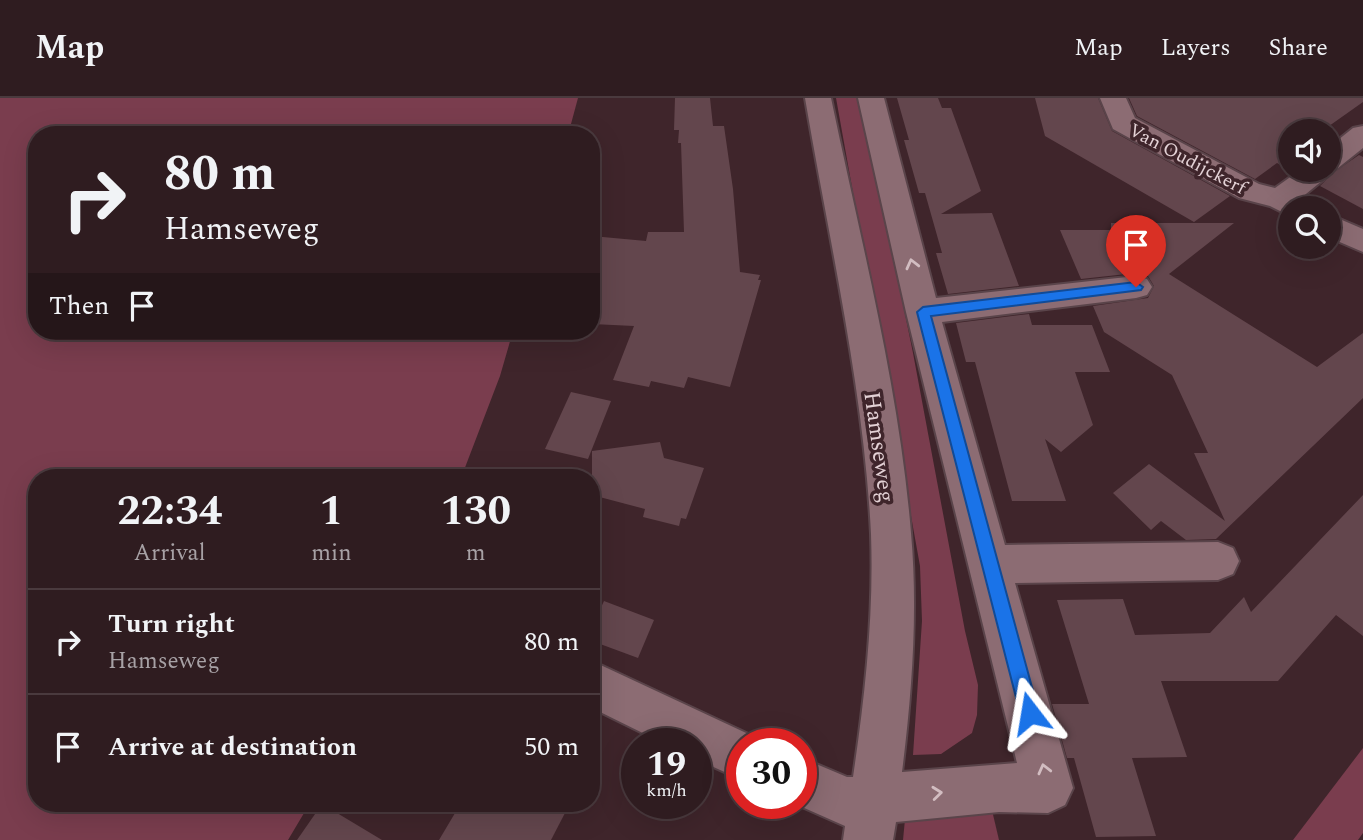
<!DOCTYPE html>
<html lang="en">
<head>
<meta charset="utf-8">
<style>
  :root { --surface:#2f1c20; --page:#3b292d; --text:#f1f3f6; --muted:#a7a1a5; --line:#4a3a3e }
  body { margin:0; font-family:Spectral,serif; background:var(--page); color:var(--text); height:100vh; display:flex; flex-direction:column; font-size:26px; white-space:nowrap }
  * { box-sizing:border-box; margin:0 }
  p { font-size:23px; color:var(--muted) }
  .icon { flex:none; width:38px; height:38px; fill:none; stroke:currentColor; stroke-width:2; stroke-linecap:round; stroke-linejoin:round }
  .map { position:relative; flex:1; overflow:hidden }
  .details { position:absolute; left:28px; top:371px; width:572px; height:343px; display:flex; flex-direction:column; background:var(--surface); border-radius:28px; box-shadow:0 7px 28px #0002,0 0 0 2px var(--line) }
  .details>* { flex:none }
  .banner { position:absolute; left:28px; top:28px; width:572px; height:214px; border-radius:28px; box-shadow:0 7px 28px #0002,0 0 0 2px var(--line); background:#2f1c20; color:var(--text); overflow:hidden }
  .fabs { position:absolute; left:1278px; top:21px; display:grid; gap:14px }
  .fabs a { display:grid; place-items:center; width:63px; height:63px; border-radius:50%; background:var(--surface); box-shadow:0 7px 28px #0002,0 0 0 2px var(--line); font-size:35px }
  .speed { position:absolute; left:621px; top:630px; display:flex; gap:14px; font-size:35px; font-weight:700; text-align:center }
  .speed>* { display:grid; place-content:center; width:91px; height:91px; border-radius:50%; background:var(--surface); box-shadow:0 7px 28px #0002,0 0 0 2px var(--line); line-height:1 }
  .speed small { font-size:18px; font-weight:400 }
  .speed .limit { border:10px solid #d22; background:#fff; color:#111 }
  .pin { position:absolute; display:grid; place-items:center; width:60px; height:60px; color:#fff; margin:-72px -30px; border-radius:50% 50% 50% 0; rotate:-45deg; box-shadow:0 0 7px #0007 }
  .pin .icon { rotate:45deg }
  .me { position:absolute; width:77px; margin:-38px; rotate:346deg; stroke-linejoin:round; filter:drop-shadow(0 0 5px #0008) }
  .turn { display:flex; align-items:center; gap:24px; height:147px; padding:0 21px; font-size:32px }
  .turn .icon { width:91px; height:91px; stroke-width:2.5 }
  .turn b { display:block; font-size:49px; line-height:60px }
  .then { display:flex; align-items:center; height:66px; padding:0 21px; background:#0003; gap:14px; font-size:26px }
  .eta { display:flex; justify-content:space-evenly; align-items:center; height:119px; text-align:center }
  .eta b { font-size:42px; font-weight:700; line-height:49px }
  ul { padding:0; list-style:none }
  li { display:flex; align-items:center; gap:21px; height:105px; padding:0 21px; border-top:2px solid var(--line) }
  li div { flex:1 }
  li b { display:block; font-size:26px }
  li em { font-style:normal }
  header { display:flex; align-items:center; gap:42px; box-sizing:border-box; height:98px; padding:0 35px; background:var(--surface); border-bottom:2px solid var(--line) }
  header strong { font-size:33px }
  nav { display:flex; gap:38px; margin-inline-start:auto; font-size:24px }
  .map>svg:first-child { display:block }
  .green { fill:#7a3d4e }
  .building { fill:#63464d }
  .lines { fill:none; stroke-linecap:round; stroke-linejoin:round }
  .minor-casing { stroke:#5a444a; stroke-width:4 }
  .minor { fill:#8c6c73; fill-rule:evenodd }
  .oneway { stroke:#d2bdc1 }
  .route { fill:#1a73e8; stroke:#114b97; stroke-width:2 }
  .labels { text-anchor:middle; stroke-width:7; stroke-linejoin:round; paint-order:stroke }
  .far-street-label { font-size:19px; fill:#e3d1d5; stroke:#3f252b }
  .street-label { font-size:23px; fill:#e3d1d5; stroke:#3f252b }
</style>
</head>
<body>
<header>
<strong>Map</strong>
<nav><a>Map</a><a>Layers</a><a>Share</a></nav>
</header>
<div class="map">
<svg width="1363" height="742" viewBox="0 0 1363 742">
  <rect width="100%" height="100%" fill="#3f252b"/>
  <g class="green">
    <path d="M0,0h578l-10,37h-531v196h476l-13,45 -39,102h-424v325h273l-22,37h-288z"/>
    <path d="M836,0h25l52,255 52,278 13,54 -1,30 -5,18 -31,21 -28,1 9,-134 -2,-55z"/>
    <path d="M1363,650v85l-5,7h-65z"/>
    <path d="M991,708l8,34h-96l3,-31z"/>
  </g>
  <g class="building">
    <path d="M675,0h35l3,28h11l9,63 7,83 20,3 -2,5h3l-31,107 -42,-10 -4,11 -33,-7 -2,6 -36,-7 21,-54 -42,-2v-88l54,5 2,-9h36l-3,-89h-3l1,-13h-5z"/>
    <path d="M897,0h41l4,10h9l30,83 -40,23 51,-1 27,73 -71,8 -12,-41h6l-17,-60h-6l-15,-53h5z"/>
    <path d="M1035,0h63l14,33 118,65 -36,26 -149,-86z"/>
    <path d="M1129,0h234v4l-41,29h-32v39h6l-3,2 -16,-9 -22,16 -118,-63z"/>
    <path d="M1359,57l4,2v52l-43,-23 14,-14z"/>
    <path d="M1111,125h123l-65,51 148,93 46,-34v65l-147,141 -30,1 -25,-19 -10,9 -38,-37 36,-29 76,57 -31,-68h14l-36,-78 -68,-43 -11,-26 55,-8 6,-12 -6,-10 -12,-3 -55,6 -21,-49h51z"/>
    <path d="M1029,216l3,11h60l18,47h-35l18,53 -32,27 -16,-13 21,62h-54l-37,-139h-9l-10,-39z"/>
    <path d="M571,294l40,9 -23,58 -43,-10z"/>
    <path d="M660,344l4,16 40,10 -18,51 -5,-1 -2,8 -36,-9 2,-8 -53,-14v-44z"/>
    <path d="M1363,397v141l-27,-21 -58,66h-117l26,76 -55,1 24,78 -60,1 -22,-79h-7l-15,-54h37l-32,-104 66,-1 12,36 75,-2 34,-36 7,15z"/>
    <path d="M604,503l50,19 -16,38 -46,-17v-14z"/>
    <path d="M461,705h88l16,10 -14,27h-112z"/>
    <path d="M322,706l60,36h-85z"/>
  </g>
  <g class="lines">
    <defs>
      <g id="minor">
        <path d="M805,0h26c30,144 68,288 80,435 7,79 1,160 -9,239l115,-9 -111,-451 -48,-214h26l52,200 200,-22 11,3 5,8 -5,8 -11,3 -194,24 63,223 213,-3 15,6 6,13 -6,13 -15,6 -203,3 58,205 -8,17 -17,8 -49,-1 -103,10 -3,18h-50l2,-14 -52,-23h9v-45l45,19h6c12,-81 21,-162 18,-243 -7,-144 -42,-294 -66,-436z"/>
        <path d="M1100,0h26l9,20 124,66 16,4 25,-18h28v-22l25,-20 10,-2v22l-25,20 -6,2 -4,6 -27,22 7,3 4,7h-22v8l-20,-10 -31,-8 -126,-69z"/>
        <path d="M1328,116l35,15v23l-35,-15z"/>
        <path d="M592,563l167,78 2,5h-19v36l-46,-21v-15h-31l-73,-36z"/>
      </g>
    </defs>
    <use href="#minor" class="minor-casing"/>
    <use href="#minor" class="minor"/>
  </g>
  <defs><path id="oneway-chevron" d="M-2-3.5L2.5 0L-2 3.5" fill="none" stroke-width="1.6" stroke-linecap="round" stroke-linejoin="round" transform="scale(1.75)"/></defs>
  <g class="oneway">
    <use href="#oneway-chevron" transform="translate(912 166) rotate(-104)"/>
    <use href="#oneway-chevron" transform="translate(1044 671) rotate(-104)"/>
    <use href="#oneway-chevron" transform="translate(937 695) rotate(-6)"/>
  </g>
  <path class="route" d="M1136,184l7,5 -2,3 -210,26 108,397 -3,7 -6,3 -7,-3 -3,-7 -103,-401 6,-5z"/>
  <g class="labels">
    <g class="far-street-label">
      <text transform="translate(1188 60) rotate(28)" y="7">Van Oudijckerf</text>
    </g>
    <g class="street-label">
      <text transform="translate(880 349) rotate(82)" y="8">Hamseweg</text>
    </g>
  </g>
</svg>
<div class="fabs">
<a><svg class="icon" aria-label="sound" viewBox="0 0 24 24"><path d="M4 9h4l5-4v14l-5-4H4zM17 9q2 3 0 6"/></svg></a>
<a><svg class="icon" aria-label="search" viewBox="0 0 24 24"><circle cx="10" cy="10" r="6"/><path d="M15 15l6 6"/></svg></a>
</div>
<div class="speed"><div>19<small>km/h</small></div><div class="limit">30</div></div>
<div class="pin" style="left:1136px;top:189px;background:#d93025"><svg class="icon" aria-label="arrive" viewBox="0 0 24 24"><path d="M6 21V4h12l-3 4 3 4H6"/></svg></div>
<svg class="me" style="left:1030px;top:615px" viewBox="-20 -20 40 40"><path d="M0-17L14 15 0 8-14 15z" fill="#1a73e8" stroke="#fff" stroke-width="4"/></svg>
<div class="banner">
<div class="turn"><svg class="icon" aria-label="right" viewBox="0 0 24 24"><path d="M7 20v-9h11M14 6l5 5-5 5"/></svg><div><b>80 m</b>Hamseweg</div></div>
<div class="then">Then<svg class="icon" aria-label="arrive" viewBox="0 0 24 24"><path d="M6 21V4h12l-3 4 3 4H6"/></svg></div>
</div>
<section class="details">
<div class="eta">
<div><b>22:34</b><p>Arrival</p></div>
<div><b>1</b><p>min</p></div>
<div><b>130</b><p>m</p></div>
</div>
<ul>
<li><svg class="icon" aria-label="right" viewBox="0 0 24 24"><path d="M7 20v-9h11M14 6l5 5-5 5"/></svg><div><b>Turn right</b><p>Hamseweg</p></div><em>80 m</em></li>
<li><svg class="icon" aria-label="arrive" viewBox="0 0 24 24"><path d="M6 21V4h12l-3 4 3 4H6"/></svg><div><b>Arrive at destination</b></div><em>50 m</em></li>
</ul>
</section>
</div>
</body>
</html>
